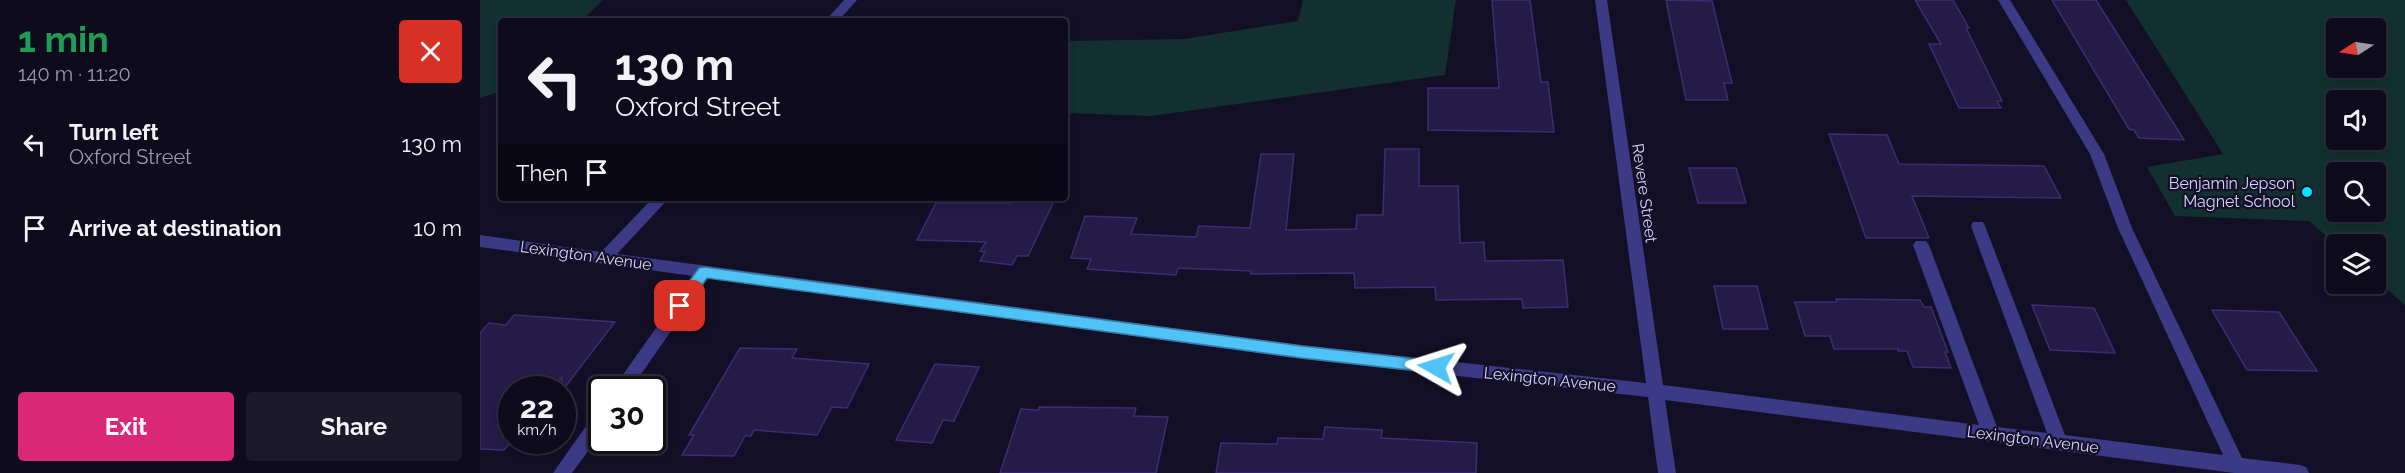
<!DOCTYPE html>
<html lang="en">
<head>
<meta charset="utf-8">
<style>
  :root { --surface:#0e0b1c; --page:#1c1929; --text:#f1f3f6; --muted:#9b9ba3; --line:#2e2b3b; --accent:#db2777 }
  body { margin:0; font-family:Raleway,sans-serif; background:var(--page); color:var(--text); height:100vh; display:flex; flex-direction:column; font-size:22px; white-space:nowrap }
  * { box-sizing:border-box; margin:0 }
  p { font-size:20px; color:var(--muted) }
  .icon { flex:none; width:33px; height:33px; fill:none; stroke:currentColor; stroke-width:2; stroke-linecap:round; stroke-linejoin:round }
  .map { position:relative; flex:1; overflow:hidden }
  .panel { display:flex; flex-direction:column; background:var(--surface); width:480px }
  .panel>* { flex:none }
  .guide { position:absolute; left:18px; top:18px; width:570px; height:183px; border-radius:6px; box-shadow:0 3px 9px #0003,0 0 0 2px var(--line); background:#0e0b1c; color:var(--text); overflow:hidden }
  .needle { width:39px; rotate:258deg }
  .tools { position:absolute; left:1846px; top:18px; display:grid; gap:12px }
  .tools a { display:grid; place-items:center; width:60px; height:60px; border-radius:6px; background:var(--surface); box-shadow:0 3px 9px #0003,0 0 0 2px var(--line); font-size:30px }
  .speed { position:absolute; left:18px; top:376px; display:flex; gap:12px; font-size:30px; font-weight:700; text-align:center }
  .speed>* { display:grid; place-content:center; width:78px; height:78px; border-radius:50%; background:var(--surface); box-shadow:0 3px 9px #0003,0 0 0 2px var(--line); line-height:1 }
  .speed small { font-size:15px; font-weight:400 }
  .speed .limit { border:3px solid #111; border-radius:9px; background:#fff; color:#111 }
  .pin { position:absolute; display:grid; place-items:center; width:51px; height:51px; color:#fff; margin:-26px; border-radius:12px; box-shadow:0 3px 9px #0006 }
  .me { position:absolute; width:66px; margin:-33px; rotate:276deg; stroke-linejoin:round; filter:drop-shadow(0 0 4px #0008) }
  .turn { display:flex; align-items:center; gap:21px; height:126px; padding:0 18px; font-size:27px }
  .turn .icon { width:78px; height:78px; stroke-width:2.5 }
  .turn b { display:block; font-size:42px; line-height:51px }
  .then { display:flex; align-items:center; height:57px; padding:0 18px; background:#0003; gap:12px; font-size:22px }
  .round { display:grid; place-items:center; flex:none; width:63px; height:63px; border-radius:6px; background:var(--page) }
  .summary { display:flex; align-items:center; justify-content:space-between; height:102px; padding:0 18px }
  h1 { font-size:36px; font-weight:700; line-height:45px; color:#1e9e55 }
  .action { display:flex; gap:12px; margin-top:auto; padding:12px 18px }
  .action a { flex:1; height:69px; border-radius:6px; background:var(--accent); color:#fff; font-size:24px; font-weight:700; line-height:69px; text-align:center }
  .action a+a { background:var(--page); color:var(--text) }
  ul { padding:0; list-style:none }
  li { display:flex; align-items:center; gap:18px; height:84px; padding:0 18px }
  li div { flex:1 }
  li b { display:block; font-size:22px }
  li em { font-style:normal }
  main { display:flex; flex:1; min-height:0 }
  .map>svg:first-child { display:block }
  .green { fill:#12302f; fill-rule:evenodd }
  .building { fill:#241b47; stroke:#3b2d73; stroke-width:1.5 }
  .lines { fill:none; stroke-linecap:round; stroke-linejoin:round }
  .minor { fill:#3d3a85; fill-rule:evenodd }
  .route { fill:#4fc3f7; stroke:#337fa1; stroke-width:1.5 }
  .poi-dot { fill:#00e5ff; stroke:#130f26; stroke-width:2 }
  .labels { text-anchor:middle; stroke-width:4.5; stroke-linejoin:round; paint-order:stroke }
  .poi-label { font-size:16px; fill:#d9d4ff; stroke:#130f26; text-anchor:end }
  .street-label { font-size:16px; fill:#d9d4ff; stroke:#130f26 }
</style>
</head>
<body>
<main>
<section class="panel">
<div class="summary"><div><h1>1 min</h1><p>140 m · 11:20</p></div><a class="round" style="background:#d93025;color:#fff"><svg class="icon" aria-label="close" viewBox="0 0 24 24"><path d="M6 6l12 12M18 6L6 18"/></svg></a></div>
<ul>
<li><svg class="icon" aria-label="left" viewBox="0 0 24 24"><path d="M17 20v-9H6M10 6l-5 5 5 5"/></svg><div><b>Turn left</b><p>Oxford Street</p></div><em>130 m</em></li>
<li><svg class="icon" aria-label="arrive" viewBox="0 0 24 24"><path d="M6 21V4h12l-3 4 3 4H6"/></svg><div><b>Arrive at destination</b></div><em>10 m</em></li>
</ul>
<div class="action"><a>Exit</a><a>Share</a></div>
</section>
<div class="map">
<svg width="1925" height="473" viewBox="0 0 1925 473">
  <rect width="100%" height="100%" fill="#130f26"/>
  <g class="green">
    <path d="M0,0h123l-22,21h-80v70l-21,7z"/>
    <path d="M823,0h153l-11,75 -294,41 -86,-3v-72l119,-2 114,-18z"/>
    <path d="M1646,0h279v305l-29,-26v-35l-39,1 -28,-24 -134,-5 -28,-49 76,-13zM1857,28h39v40h-39zM1857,100h39v40h-39zM1857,172h39v40h-39z"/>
  </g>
  <g class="building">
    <path d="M1012,0h38l11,82h7l6,50 -126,-2v-42h71z"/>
    <path d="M1186,0l46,1 20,82h-8l4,17h-42z"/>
    <path d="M1435,0h38l16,28h-3l36,73h-5l4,7h-42l-30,-64h12z"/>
    <path d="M1572,0h44l88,140 -45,-2 -5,-8 -5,-1z"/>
    <path d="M1349,134l58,1 12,29 145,2 17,32 -149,-2 17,42h-63z"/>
    <path d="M905,149h34v37h39l2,57 24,-1 1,19 78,-1 5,47 -45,1 -1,-9 -86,1 -1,-13 -80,1 -1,-15 -103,1v-3l-73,-3 -2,7 -89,-6 4,-10 -20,-1 14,-42 52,2 -6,16 65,3 3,-11 51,2 11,-74h33l-8,76 70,-1 1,-14h26z"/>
    <path d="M1209,168h47l10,35h-48z"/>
    <path d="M533,198l41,3 -26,55h-11l-5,9 -32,-4 5,-9 -5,-1 6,-9 -69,-2 19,-37h74z"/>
    <path d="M1234,286h43l11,43h-45z"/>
    <path d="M1356,299l84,1 4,7h7l17,45h-3l6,16 -38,-1 -6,-16h-9v-2h-64l-4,-13h-25l-10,-34h42z"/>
    <path d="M1552,305l62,3 21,45 -65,-3z"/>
    <path d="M1732,310l67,2 38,59 -70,-1z"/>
    <path d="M34,315l101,7 -53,69v-14l-10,13h-40v51l-8,9 -24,-1v-116l9,-10 17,2z"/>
    <path d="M260,348l57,1 -5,9 77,6 -22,44 -15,-1 -15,28 -63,-5 -3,6h-6l-11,20 -52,-1 12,-20h-5z"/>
    <path d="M455,364l44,3 -25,54 -11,-1 -11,23 -36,-3z"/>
    <path d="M559,407l97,1 -2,8 34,1 -12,56h-156l21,-64 18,1z"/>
    <path d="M845,427l57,3 -1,8 96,5 -1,30h-260l5,-30 56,1 1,-6 45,1z"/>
  </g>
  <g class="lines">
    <g class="minor">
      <path d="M364,0h13l-19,21h-13z"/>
      <path d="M1115,0h12l56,385 316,40 -66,-180 3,-4h10l3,4 68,182 50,6 -76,-207 2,-4h10l2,4 80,209 158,20 -105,-227 -28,-74 -92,-154h12l94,154 28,74 110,230 58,7 6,2 3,6h-75l-569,-73 11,73h-18l-10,-76 -346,-38 -594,-81 -78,112h-18l81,-114 -213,-29v-12l121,17 52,-54h16l-52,56 685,91 344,38z"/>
      <path d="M122,410v22l-30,41h-19l43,-61z"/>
    </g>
  </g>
  <path class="route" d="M224,267l598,79 134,15 5,1 3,5 -3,4 -5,2 -134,-15 -595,-80 -22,32h-11l-2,-4 2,-4 25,-34z"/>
  <circle class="poi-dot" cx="1827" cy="192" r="6"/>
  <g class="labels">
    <g class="poi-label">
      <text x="1815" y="189">Benjamin Jepson<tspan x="1815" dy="18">Magnet School</tspan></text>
    </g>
    <g class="street-label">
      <text transform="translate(1165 193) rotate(82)" y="6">Revere Street</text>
      <text transform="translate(106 255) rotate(8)" y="6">Lexington Avenue</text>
      <text transform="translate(1070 379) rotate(6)" y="6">Lexington Avenue</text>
      <text transform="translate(1553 439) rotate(7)" y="6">Lexington Avenue</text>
    </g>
  </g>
</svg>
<div class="tools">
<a><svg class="needle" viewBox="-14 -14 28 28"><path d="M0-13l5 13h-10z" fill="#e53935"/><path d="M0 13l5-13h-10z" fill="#9b9ba3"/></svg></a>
<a><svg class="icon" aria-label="sound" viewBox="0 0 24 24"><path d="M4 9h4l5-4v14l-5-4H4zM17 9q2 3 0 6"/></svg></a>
<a><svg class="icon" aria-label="search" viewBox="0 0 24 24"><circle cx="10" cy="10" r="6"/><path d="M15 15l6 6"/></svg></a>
<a><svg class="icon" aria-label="layers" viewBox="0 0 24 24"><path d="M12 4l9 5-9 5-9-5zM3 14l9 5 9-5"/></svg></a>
</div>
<div class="speed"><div>22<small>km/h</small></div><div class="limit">30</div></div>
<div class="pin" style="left:200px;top:306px;background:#d93025"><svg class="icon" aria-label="arrive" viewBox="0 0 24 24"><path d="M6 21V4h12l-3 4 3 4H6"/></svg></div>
<svg class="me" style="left:956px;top:367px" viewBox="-20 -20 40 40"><path d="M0-17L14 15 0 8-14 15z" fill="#4fc3f7" stroke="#fff" stroke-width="4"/></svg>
<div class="guide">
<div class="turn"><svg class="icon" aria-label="left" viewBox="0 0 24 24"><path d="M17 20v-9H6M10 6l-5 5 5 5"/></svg><div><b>130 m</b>Oxford Street</div></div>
<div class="then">Then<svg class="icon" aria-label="arrive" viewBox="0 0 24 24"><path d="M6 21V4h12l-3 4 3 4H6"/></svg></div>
</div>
</div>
</main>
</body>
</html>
